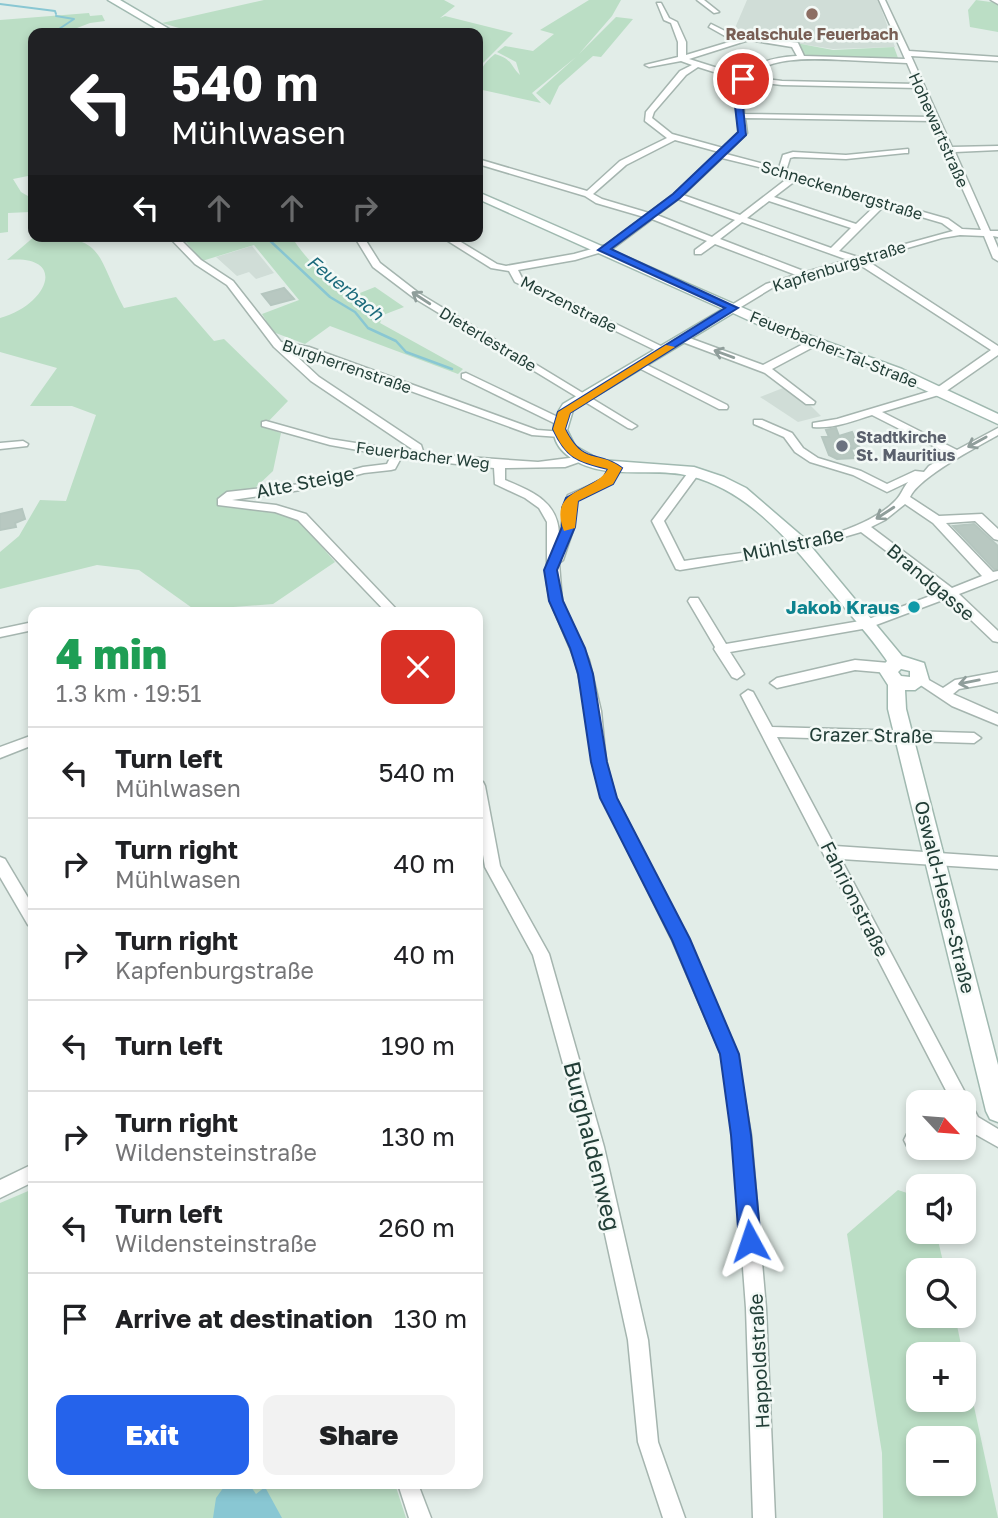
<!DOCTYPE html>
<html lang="en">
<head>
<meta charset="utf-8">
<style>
  :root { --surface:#fff; --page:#f2f2f2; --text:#202124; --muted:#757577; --line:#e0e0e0; --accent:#2563eb }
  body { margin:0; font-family:"Golos Text",sans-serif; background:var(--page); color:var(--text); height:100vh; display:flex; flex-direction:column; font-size:26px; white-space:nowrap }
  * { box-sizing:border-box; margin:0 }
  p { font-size:23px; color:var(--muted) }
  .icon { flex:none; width:38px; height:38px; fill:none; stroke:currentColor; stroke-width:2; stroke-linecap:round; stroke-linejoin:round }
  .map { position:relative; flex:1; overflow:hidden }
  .side { position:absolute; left:28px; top:607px; width:455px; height:882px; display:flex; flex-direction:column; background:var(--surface); border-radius:14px; box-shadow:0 4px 10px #0003 }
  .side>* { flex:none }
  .banner { position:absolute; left:28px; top:28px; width:455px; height:214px; border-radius:14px; box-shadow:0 4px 10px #0003; background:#202124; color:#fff; overflow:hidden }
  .needle { width:46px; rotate:116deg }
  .fabs { position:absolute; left:906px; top:1090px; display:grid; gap:14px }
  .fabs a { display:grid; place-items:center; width:70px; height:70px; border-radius:14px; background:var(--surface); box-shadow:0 4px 10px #0003; font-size:35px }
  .pin { position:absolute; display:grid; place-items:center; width:60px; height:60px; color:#fff; margin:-30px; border:4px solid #fff; border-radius:50%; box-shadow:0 2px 7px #0007 }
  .me { position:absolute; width:77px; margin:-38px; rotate:355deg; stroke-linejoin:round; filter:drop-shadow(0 0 5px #0008) }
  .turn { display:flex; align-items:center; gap:24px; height:147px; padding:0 28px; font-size:32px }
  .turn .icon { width:91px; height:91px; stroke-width:2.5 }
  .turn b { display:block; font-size:49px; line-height:60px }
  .lanes { display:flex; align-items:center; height:66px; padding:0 28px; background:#0003; justify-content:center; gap:35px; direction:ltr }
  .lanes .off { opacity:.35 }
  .round { display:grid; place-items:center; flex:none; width:74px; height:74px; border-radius:14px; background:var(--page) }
  .summary { display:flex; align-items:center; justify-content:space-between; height:119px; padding:0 28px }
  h1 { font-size:42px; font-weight:800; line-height:52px; color:#1e9e55 }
  .primary-button { display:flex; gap:14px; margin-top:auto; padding:14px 28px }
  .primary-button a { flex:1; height:80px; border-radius:14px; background:var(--accent); color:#fff; font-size:28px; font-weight:800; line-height:80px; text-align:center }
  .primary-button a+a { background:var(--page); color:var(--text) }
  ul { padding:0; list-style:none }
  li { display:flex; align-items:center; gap:21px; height:91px; padding:0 28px; border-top:2px solid var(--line) }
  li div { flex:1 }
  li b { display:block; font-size:26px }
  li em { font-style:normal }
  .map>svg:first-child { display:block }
  .built { fill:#d0ddd7 }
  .green { fill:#bbdec5; fill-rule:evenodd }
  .water { fill:#89c7d3 }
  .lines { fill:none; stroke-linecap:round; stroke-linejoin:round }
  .stream-far1 { stroke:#89c7d3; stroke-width:2 }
  .stream { stroke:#89c7d3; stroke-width:2.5 }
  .building { fill:#b8c8c1; stroke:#b5c6bf; stroke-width:2 }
  .street-casing { stroke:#a5b5af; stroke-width:3 }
  .secondary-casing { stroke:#a0b9b0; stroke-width:3 }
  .street { fill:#fff; fill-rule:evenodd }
  .secondary { fill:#fff; fill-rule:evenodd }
  .oneway { stroke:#909e9b }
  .route { fill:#2563eb; stroke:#184099; stroke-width:2 }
  .slow { fill:#f59e0b }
  .education-dot { fill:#8d6e63; stroke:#f3f9f6; stroke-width:2.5 }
  .worship-dot { fill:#6b7280; stroke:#f3f9f6; stroke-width:2.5 }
  .culture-dot { fill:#0f9aa8; stroke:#f3f9f6; stroke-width:2.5 }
  .labels { text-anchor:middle; stroke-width:5; stroke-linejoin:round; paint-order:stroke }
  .far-education-label { font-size:16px; font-weight:bold; fill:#785e54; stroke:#f3f9f6 }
  .far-street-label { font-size:16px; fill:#223e37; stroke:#f3f9f6 }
  .far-worship-label { font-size:16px; font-weight:bold; fill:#5b616d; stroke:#f3f9f6; text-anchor:start }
  .far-water-label { font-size:18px; font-style:italic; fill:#1b6a7b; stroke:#f3f9f6 }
  .street-label { font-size:19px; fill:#223e37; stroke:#f3f9f6 }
  .culture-label { font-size:19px; font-weight:bold; fill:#0d838f; stroke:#f3f9f6; text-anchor:end }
  .near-street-label { font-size:23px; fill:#223e37; stroke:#f3f9f6 }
</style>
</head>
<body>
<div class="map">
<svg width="998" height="1518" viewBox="0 0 998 1518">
  <rect width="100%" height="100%" fill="#e2ede8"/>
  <g class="built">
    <path d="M747,0h131l17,47 -62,2 -51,-8 -47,-13z"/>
    <path d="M252,246l22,27 -18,6 -7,-7 -12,4 -21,-19z"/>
    <path d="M788,386l17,14 16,16 -23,6 -38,-25z"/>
  </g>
  <g class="green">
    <path d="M264,0h180l11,6 -15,12 5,-2 68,17 -35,35v-35h-282l-34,-10z"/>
    <path d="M589,0h32l-9,16 -33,38 37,-37 17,2 -32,38 -8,-1 -34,30 -9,19 -14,-12 40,-36 -44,36 9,10 -63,-14c0,-16 4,-25 17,-35 19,6 15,12 25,21l-4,-13 -19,-10 8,-6 28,5 21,-17 -14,-4z"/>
    <path d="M976,0l22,3v29l-28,-5 -2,-17z"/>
    <path d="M89,13l1,3 12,-1 3,6 -15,2 -26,10h-31v142l-20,4 8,13 12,7v9l-3,4 -22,1v19l-8,1v-213z"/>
    <path d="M796,43l37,7 61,-3 4,11 -94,-1z"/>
    <path d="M35,236c72,0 60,18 89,72l52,-11 38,44 10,-2 64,62 -25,26 18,6 -8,38 -20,19 -35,7 3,8 74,11 40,46 -62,42 -78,6 -56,-40 -42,-5 -97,24v-37l19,-16 21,-36 26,1 30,-86 -24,-9h-42l27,-38 -57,-16v-34c48,-13 69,-64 7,-58z"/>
    <path d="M181,236h110c21,33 47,52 80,72l-16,-13 20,-8 29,20 -21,8 -3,8 83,46 -5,5 -128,-48 -25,18 -32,-12 -11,-18 37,-14 -45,-55 -52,16z"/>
    <path d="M33,1189v295h362l11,34h-406v-315z"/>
    <path d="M898,1190l21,7v35h17l9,38h-26v46h36l8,38h-44v46h45v-40l34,158h-115l-1,-65 -35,-219zM919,1438h45v46h-45z"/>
  </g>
  <path class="water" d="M226,1484h23l7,10 9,-7 17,31h-69l3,-20z"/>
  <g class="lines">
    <g class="stream-far1">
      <path d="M0,4l55,7 1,3"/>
      <path d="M53,33l21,-14 -18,-3"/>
    </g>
    <path class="stream" d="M265,236l65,61 25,15 13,16 28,13 10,11 46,17"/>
  </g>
  <g class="building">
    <path d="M284,288l10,11 -23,6 -9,-11z"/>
    <path d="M836,428l3,8 13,-4 8,16 -9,1 4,9 -18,1 -8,-4 -7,-18h7l-3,-7z"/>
    <path d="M22,509l3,10 -10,4 1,4 -16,3v-16z"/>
    <path d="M974,524l24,22v23h-4l-41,-43z"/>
  </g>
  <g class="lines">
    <defs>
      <g id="street">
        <path d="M697,0h7l15,12 -5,1z"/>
        <path d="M879,0h6l24,51 89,6v4l-87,-5 41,91 46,-1v4l-43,2 35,79h8v6l-5,-1 5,12v13l-5,-3 -9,-22 -24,-1 -18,3 -76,22 132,86v9l-56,39 -60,18 75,38 41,-22v7c-21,12 -79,42 -88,62l29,19 43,-2 16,15v11l-4,-1 -19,-18 -29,2 47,49 5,-1v8l-39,15 39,37v11l-5,-1 -45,-43 -80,30 -138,24 14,22 -7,5 -5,-2 -18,-28 1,-2 -27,-46 2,-3h8l28,46 140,-24 75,-28 -80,-60 -65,19 -116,19 -4,-1 -24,-48 38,-51h8l2,2 -36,49 20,40c58,-9 170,-17 212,-61 5,-5 7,-12 12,-18l-21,10 -34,-17 -43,-13 -15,-10 -11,-15 -30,-13v-4h8l30,13 11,15 15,10 43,13 26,13 28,-13 9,1 5,-6 20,-12 -77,-39c-19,6 -39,14 -59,12v-4l24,-4 97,-29 57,-40 -134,-87 -85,25 -36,22h-6v-4l36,-22 30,-9 -81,-31 -14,10h-6v-4l12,-9 -55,-22 -40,30 -37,11 -57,10 4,8 145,71 1,2 -5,3 -148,-72 -6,-11 -18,-3 -51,-32h11l46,28 9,2 68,-12 32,-9 38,-28 -48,-14 -11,-7 -107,-32v-5l109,32 33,-30 47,-23 -22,-17 1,-9 34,-41 12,-6 -11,-4 -32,6 -4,-2 33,-8v-15l-7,-19 -7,-3 -7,-17h4l8,15 8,4 9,20v13l53,-16 -14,-3 -16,-9 2,-3 18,9 69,10 6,13 101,3zM749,40l43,7 5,9c-20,1 -41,5 -54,20l-54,-17zM845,60l62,3 9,21 -134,-3 -32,-4c19,-22 68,-18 95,-17zM698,67l41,13 -4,19 4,33 -16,16 -51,-14 -20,-16 2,-6 32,-37zM746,81l36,4 136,3 13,29 -187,-3 -1,-21zM745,118l188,3 12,27 -2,2 3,2 35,78 -19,-1 -14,-10 -151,-43 -11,-5 4,-13 4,-1 52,2 59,-6h3v-4l-62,6 -53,-3 -10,3 -4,13 -53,-14 21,-21zM675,140l44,12 -45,42 -25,19 -47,-14 -9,-5 33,-29zM722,158l45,11 21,9 -48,37 -57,-20zM795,181l82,23 -21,20 -82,-27zM678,199l57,21 -23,17 -55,-22zM769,201l82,27 -20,20 -84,-30zM884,206l58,17 11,8 -95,26 -19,-6zM742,222l106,38 -42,12 -86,-33zM905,504l28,19 49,53 -30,12 -81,-61 14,-7z"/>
        <path d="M991,0h7v4z"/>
        <path d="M168,236h9l24,24 32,21 48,61 28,5 228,83 27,2 1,2 -5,3 -28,-2 -229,-83 -13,-2 29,27 102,68 3,9 114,8 47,-6v4l-20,7 -60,1v12c28,12 54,22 54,56 5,-14 2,-27 9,-41l36,-16 7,-13 4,-1 6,3 -9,15 -35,17 -3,8v19l-11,33 -4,3 3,38 27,59 12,51 5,51 10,36 72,141 49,115 14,81 15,173 9,210h-22l-7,-210 -13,-173 -12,-81 -49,-114 -70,-142 -10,-36 -5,-51 -12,-51 -25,-59 -3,-17v-62l-8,-14 -14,-10 -30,-14 -1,-16 -93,-10 -6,11 -4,1 -27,3 -63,17 -69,10 44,5 30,9 93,98h-13l-88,-92 -23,-8 -57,-7v-6l9,-7 74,-8 62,-17 24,-3 4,-8 -61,-11 -68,-19v-4l4,-1 64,18 83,13 -1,-3 -101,-68 -37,-34 -47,-62 -32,-21z"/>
        <path d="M354,236h9l17,27 40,31 217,132 -5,3 -4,-1 -214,-130 -41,-31z"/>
        <path d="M684,336l79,29 46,-24h8v4l-45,24 43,33 -1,2h-8l-41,-31 -85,-32 -1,-2z"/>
        <path d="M641,362l86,43 1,2 -1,2h-8l-82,-42 -1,-2z"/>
        <path d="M466,373l98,47 1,2 -1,2h-8l-94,-46v-4z"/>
        <path d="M23,441l5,3 -1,2 -27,3v-6z"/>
        <path d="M33,622v8l-33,7v-8z"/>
        <path d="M855,660l34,3 7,5 -7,5 -34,-3 -78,18 -7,-5 7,-5z"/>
        <path d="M998,672v10l-39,7 -6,5 45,20v11l-46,-19 -39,-26 7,-5 23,13 12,-8z"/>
        <path d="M748,690l5,2 19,35 202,6 7,5 -7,5 -197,-6 58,109 163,11v12l-157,-10 137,258 20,12v18l-32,-18 -2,-27h-12l-211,-407z"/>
        <path d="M33,735v10l-33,13v-11z"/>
        <path d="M478,781l5,1 2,4 15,80 49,88 55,193 44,193 10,102 27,76h-22l-25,-76 -10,-102 -42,-193 -53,-192 -48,-88 -7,-43z"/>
        <path d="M0,857l5,2 28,47v20l-5,-1 -28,-48z"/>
        <path d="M919,1131v16l-12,-1 -3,-6 3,-6z"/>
        <path d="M33,1164v18l-33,16v-18z"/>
        <path d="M398,1484h20l13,34h-22z"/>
      </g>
      <g id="secondary">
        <path d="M108,0h12l56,33h-12z"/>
        <path d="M478,192l311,136 113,41 96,45v10l-106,-49 -113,-41 -46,-21 -160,97 -6,20 8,16 25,14 94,7 30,10 22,11 58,50 98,118 22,7 5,17 -14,10h-10l1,19 92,356v57l-8,-3 -4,-8 -98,-402v-24l-9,-14 8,-10 -2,-3c-15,-22 -33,-41 -50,-62 -40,-47 -81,-104 -145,-120 -38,-10 -84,6 -119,-18 -21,-14 -22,-34 -8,-54l160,-95 -245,-110zM901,669l9,2v6l-9,-1 -3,-4z"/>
      </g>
    </defs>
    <use href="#street" class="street-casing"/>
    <use href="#secondary" class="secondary-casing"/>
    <use href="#street" class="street"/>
    <use href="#secondary" class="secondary"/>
  </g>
  <defs><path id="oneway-shaft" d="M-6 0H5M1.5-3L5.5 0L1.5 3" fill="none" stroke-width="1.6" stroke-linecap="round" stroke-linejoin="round" transform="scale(1.75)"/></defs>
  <g class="oneway">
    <use href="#oneway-shaft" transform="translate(421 298) rotate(-147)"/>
    <use href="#oneway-shaft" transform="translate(724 354) rotate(-160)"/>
    <use href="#oneway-shaft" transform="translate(977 442) rotate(151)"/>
    <use href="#oneway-shaft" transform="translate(885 513) rotate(147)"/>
    <use href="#oneway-shaft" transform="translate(969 682) rotate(169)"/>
  </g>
  <path class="route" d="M743,76l4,3 -5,18 4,38 -66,63 -69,51 127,59 -168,105 -5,16c19,38 32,20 57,39l-9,16 -35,17 -3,26 -18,43 6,31 22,47 8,26 14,88 10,36 73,141 49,115 12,81 10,106 -3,8 -8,3 -7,-3 -4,-8 -8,-106 -11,-81 -48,-114 -72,-142 -9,-36 -13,-88 -8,-26 -21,-47 -5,-31 18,-43v-19l4,-10 37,-20 5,-9c-31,-8 -41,-10 -55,-40l5,-17 167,-104 -127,-58 75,-56 65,-62 -4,-35 5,-18z"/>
  <path class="slow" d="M666,345l9,2 -105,66 -5,16c19,38 32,20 57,39l-9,16 -35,17 -3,27 -11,3c-17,-44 30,-37 44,-62 -31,-8 -41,-10 -55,-40l5,-17z"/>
  <circle class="education-dot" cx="812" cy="14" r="7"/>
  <circle class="worship-dot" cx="842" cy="446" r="7"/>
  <circle class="culture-dot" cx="914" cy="607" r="7"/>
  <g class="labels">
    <g class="far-education-label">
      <text x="812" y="40">Realschule Feuerbach</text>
    </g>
    <g class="far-street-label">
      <text transform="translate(939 130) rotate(66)" y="6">Hohewartstraße</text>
      <text transform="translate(842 190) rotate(17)" y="6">Schneckenbergstraße</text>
      <text transform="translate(839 266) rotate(-17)" y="6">Kapfenburgstraße</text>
      <text transform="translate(569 304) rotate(27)" y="6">Merzenstraße</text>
      <text transform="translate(488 339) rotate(31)" y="6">Dieterlestraße</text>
      <text transform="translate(834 349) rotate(22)" y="6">Feuerbacher-Tal-Straße</text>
      <text transform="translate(347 366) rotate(19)" y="6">Burgherrenstraße</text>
      <text transform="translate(423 455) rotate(7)" y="6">Feuerbacher Weg</text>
    </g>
    <g class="far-worship-label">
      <text x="856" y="443">Stadtkirche<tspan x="856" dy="18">St. Mauritius</tspan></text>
    </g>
    <g class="far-water-label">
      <text transform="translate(345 288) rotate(39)" y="6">Feuerbach</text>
    </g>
    <g class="street-label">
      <text transform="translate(305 482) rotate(-11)" y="7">Alte Steige</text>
      <text transform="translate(793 544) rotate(-12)" y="7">Mühlstraße</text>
      <text transform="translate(931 582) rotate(40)" y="7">Brandgasse</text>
      <text transform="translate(871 735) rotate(1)" y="7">Grazer Straße</text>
      <text transform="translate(945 897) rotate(76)" y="7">Oswald-Hesse-Straße</text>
      <text transform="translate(855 899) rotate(63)" y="7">Fahrionstraße</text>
      <text transform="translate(759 1361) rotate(-93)" y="7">Happoldstraße</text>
    </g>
    <g class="culture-label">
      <text x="900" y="614">Jakob Kraus</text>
    </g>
    <g class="near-street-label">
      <text transform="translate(592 1146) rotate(76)" y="8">Burghaldenweg</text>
    </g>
  </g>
</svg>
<div class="fabs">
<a><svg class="needle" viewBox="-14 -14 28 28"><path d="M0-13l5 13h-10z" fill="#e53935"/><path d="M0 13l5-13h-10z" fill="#757577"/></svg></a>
<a><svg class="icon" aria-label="sound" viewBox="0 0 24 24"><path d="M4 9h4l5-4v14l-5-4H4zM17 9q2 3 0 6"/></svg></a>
<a><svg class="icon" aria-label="search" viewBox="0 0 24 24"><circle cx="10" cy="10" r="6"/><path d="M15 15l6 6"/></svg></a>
<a>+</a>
<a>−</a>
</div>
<div class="pin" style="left:743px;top:79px;background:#d93025"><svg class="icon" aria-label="arrive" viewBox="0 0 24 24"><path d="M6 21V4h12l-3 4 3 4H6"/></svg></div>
<svg class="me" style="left:750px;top:1241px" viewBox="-20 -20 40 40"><path d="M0-17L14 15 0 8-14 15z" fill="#2563eb" stroke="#fff" stroke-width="4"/></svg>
<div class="banner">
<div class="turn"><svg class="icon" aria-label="left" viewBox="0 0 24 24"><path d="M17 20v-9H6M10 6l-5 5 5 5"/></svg><div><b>540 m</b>Mühlwasen</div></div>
<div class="lanes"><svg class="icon" aria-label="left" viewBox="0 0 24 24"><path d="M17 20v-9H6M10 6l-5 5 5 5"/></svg><svg class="icon off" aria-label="ahead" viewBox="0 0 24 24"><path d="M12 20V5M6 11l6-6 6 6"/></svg><svg class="icon off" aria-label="ahead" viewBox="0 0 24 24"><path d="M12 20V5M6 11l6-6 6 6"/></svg><svg class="icon off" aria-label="right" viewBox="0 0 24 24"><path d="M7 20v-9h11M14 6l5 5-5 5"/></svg></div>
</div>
<section class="side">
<div class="summary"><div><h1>4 min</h1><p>1.3 km · 19:51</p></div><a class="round" style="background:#d93025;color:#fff"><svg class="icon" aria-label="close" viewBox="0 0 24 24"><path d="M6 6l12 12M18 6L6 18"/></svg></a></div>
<ul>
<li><svg class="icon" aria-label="left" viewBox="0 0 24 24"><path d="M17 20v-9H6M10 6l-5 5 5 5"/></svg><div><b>Turn left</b><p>Mühlwasen</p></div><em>540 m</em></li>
<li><svg class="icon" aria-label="right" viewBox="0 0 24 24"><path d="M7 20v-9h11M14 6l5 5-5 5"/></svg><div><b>Turn right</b><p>Mühlwasen</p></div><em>40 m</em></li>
<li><svg class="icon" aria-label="right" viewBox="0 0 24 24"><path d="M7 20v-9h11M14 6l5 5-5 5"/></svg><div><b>Turn right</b><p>Kapfenburgstraße</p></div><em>40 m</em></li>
<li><svg class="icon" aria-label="left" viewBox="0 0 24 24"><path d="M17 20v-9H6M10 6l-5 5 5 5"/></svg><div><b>Turn left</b></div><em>190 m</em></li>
<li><svg class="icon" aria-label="right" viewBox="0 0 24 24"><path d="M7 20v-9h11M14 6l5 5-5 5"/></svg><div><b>Turn right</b><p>Wildensteinstraße</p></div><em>130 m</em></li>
<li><svg class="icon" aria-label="left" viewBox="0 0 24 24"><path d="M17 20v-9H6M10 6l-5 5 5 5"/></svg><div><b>Turn left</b><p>Wildensteinstraße</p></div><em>260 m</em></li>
<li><svg class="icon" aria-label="arrive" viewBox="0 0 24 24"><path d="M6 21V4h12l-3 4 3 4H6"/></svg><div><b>Arrive at destination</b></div><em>130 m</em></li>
</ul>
<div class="primary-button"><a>Exit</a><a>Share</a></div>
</section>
</div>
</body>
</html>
